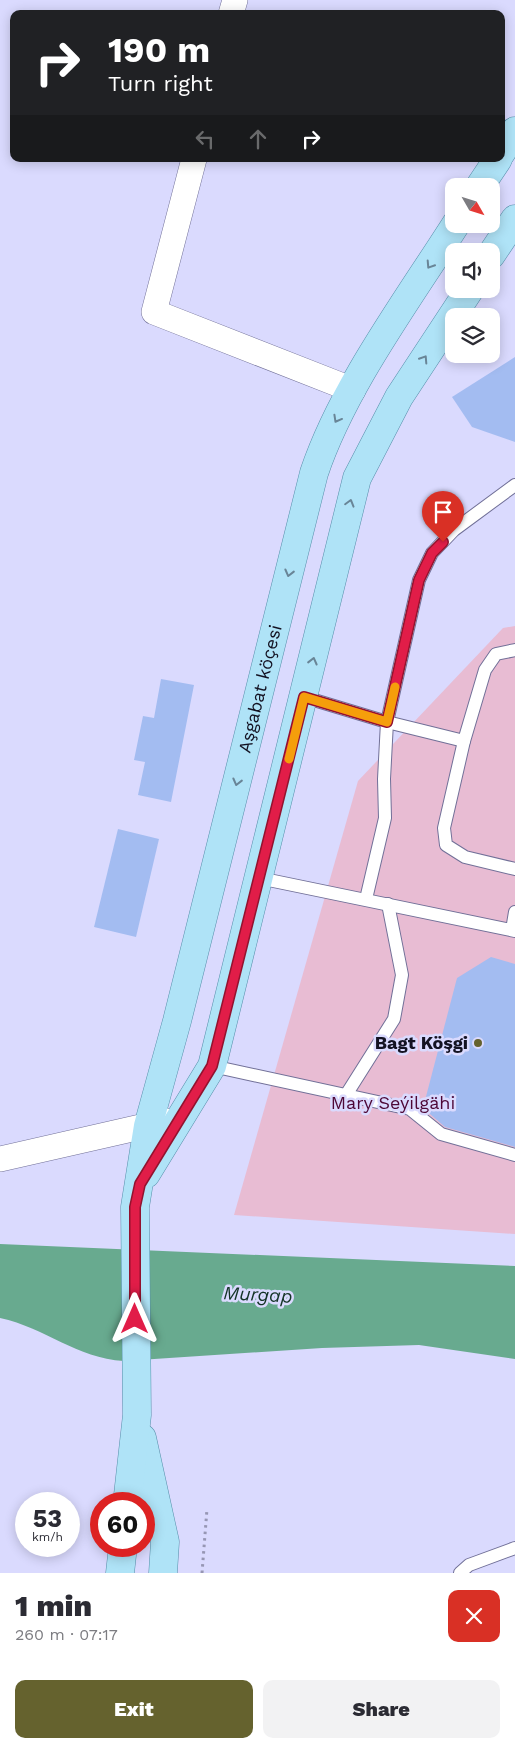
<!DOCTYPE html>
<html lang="en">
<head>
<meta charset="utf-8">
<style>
  :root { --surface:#fff; --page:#f2f2f3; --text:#2b2b33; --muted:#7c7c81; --accent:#65622e }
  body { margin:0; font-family:"Work Sans",sans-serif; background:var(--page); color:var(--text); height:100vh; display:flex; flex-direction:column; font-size:19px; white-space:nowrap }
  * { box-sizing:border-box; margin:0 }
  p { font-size:16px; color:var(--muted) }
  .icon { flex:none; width:28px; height:28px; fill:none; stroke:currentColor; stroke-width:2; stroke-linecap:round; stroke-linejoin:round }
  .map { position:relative; height:1573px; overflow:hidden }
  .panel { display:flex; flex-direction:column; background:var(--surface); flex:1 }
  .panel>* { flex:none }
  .top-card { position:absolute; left:10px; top:10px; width:495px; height:152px; border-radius:10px; box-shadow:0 2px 12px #0003; background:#202124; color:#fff; overflow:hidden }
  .needle { width:32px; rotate:129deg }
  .tools { position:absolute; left:445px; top:178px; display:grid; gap:10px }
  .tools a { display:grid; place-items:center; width:55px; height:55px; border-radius:10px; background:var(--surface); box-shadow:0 2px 12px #0003; font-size:25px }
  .speed { position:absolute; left:15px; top:1492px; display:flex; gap:10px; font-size:25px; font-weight:700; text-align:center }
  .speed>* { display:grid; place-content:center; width:65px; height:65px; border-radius:50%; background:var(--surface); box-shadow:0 2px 12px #0003; line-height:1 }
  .speed small { font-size:12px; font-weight:400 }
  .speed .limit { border:8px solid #d22; background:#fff; color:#111 }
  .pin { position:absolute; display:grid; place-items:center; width:42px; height:42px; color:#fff; margin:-51px -21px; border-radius:50% 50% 50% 0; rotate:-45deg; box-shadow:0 0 5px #0007 }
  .pin .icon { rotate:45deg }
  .me { position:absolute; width:55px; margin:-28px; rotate:0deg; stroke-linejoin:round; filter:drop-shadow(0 0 4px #0008) }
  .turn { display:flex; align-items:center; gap:18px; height:105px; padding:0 15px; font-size:22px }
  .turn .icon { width:65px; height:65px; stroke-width:2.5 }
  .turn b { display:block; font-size:35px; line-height:42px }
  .lanes { display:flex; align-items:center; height:48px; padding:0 15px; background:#0003; justify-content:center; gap:25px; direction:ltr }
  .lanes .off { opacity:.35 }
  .round { display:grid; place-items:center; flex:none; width:52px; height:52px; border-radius:10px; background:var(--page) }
  .headline { display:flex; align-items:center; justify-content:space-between; height:85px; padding:0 15px }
  h1 { font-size:30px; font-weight:800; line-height:38px }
  .action { display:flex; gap:10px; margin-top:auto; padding:10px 15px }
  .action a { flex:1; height:58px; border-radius:10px; background:var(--accent); color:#fff; font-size:20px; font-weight:800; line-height:58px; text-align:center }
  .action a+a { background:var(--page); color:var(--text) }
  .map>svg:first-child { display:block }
  .green { fill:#e8bcd3 }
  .water { fill:#68aa8f }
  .building { fill:#a3bcf1 }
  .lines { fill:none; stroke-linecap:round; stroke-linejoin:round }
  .service-casing { stroke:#717098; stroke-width:14 }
  .minor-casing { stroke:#717098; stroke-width:26 }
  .primary-casing { stroke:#568ea9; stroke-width:29 }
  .path { stroke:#9696b3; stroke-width:3; stroke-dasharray:2.5 4; stroke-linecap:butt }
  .service { stroke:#fff; stroke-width:12 }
  .minor { stroke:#fff; stroke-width:25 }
  .primary { stroke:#afe3f7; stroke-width:28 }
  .oneway { stroke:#698597 }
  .route-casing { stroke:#92132f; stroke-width:12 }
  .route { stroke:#e11d48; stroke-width:9 }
  .slow { stroke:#f59e0b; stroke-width:9 }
  .poi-dot { fill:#65622e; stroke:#dadafe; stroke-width:2 }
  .labels { text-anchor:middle; stroke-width:5; stroke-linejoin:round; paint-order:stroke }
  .street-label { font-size:18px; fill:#131222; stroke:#dadafe }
  .poi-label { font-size:18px; font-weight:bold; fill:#131222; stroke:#dadafe; text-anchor:end }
  .park-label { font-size:18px; fill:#4d0736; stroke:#dadafe }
  .water-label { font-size:19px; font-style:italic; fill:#133326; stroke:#dadafe }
</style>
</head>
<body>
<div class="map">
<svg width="515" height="1573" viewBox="0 0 515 1573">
  <rect width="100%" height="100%" fill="#dadafe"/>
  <path class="green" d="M515,626v608l-281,-19 124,-434 145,-153z"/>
  <path class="water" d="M0,1244l515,22v93l-96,-14 -97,3 -198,13c-48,-3 -78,-33 -124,-43z"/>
  <g class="building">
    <path d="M515,357v85l-43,-15 -20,-30z"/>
    <path d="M161,679l33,6 -23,117 -33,-7 7,-33 -11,-2 9,-44 11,2z"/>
    <path d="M118,829l41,10 -23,98 -42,-10z"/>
    <path d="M491,957l24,7v183l-70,-20 -22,-19 34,-130z"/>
  </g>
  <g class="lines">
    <defs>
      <g id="service">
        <path d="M515,650l-19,4 -11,16 -21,71 -20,87 2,17 19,12 50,12"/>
        <path d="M304,697l83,25 77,19"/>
        <path d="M259,878l256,53"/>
        <path d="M366,899l19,-81 -1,-39 3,-57 32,-142 13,-27 22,-23 61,-45"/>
        <path d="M512,930l3,-18"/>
        <path d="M212,1066l198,43 31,25 74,21"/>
        <path d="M346,1095l48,-76 8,-44 -14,-71"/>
        <path d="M460,1573l9,-8 46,-17"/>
      </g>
      <g id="minor">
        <path d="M231,14l4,-14"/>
        <path d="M194,159l-40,153 199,78"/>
        <path d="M0,1159l167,-38"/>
      </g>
      <g id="primary">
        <path d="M501,153l14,-22"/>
        <path d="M480,186l18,-27"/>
        <path d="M491,255l24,-36"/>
        <path d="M146,1174l66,-108 145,-588 42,-81 71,-108"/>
        <path d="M142,1438l23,104 -2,31"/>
        <path id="s1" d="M127,1504l10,-89 -2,-208 13,-81 29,-105 137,-548c29,-86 93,-172 142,-249"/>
        <path d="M120,1573l3,-27"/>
      </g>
    </defs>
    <use href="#service" class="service-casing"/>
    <use href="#minor" class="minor-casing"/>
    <use href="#primary" class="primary-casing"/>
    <path class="path" d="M202,1573l5,-64"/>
    <use href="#service" class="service"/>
    <use href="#minor" class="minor"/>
    <use href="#primary" class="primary"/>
  </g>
  <defs><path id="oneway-chevron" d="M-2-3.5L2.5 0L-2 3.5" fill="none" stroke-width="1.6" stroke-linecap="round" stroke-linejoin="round" transform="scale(1.25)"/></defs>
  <g class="oneway">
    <use href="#oneway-chevron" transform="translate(430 265) rotate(123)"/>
    <use href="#oneway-chevron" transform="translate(424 359) rotate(-57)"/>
    <use href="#oneway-chevron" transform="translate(337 419) rotate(119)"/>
    <use href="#oneway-chevron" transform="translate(350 503) rotate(-74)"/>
    <use href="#oneway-chevron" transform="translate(289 573) rotate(104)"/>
    <use href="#oneway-chevron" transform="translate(313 661) rotate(-76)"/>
    <use href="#oneway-chevron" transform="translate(237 782) rotate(104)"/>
  </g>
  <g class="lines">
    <defs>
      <path id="route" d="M135,1319v-112l5,-23 72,-118 92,-369 83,25 32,-142 13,-27 11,-11"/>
    </defs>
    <use href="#route" class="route-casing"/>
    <use href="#route" class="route"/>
    <path class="slow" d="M289,759l15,-62 83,25 8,-35"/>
  </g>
  <circle class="poi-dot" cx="478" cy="1043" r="5"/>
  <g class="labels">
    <g class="street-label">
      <text dy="6" stroke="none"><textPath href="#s1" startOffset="831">Aşgabat köçesi</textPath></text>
    </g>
    <g class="poi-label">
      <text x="468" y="1049">Bagt Köşgi</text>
    </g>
    <g class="park-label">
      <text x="393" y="1109">Mary Seýilgähi</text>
    </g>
    <g class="water-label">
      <text transform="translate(258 1294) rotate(3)" y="7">Murgap</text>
    </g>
  </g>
</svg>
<div class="tools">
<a><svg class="needle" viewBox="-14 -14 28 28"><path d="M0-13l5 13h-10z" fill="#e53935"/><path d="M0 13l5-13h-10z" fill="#7c7c81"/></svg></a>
<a><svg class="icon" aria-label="sound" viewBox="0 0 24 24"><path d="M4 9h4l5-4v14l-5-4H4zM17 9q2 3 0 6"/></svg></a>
<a><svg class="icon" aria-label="layers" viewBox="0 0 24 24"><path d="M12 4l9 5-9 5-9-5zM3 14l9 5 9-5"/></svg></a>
</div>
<div class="speed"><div>53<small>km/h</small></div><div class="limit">60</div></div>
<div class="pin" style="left:443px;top:542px;background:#d93025"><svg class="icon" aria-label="arrive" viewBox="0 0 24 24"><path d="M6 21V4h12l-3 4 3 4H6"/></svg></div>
<svg class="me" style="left:135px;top:1319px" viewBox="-20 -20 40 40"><path d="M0-17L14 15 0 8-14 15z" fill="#e11d48" stroke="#fff" stroke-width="4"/></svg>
<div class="top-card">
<div class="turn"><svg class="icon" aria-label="right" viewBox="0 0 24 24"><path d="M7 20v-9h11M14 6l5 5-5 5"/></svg><div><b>190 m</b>Turn right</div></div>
<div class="lanes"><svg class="icon off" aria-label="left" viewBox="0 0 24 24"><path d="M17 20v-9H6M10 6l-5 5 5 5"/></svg><svg class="icon off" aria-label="ahead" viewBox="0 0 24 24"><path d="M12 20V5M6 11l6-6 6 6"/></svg><svg class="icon" aria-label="right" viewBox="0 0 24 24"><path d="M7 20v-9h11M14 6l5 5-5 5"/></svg></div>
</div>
</div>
<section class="panel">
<div class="headline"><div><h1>1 min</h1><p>260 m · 07:17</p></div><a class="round" style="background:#d93025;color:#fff"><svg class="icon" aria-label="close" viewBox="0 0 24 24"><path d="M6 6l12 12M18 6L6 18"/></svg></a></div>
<div class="action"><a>Exit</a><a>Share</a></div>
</section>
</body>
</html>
